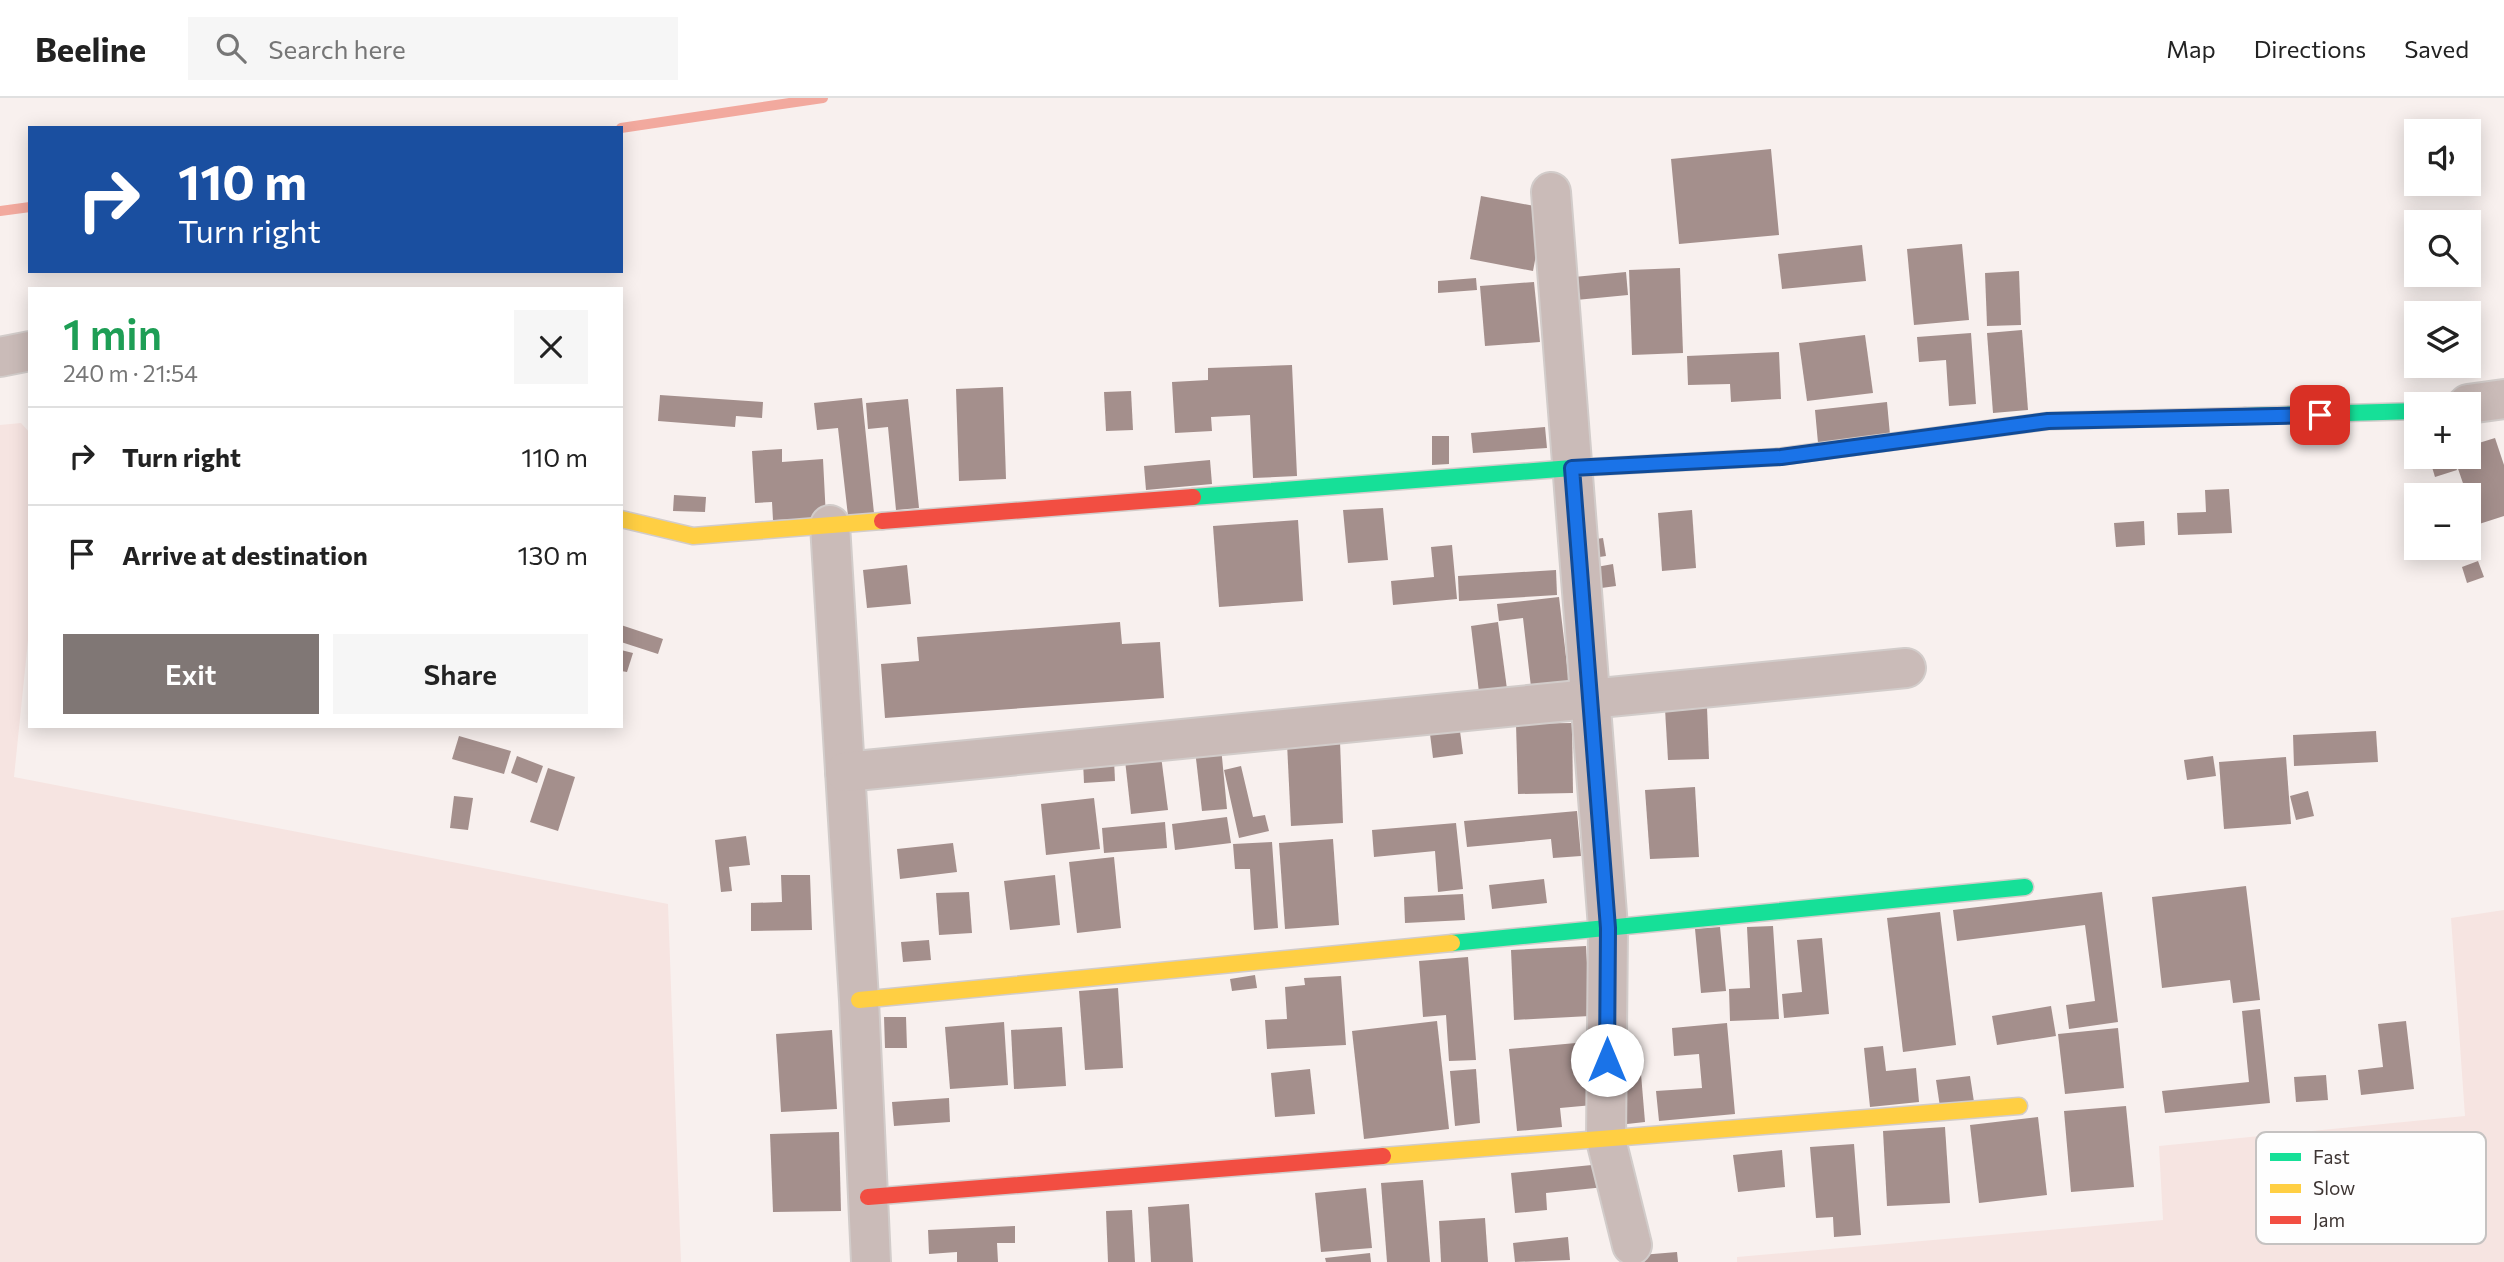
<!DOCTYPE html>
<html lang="en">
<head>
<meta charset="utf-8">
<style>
  :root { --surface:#fff; --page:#f6f6f6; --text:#222; --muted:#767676; --line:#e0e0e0; --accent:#807775 }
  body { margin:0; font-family:Commissioner,sans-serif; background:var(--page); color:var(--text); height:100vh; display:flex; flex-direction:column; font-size:26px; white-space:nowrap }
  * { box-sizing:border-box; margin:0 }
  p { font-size:23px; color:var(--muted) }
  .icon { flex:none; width:38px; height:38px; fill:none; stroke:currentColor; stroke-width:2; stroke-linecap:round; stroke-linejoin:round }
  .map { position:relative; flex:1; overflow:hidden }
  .details { position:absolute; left:28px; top:189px; width:595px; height:441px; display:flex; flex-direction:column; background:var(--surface); border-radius:0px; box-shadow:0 4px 18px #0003 }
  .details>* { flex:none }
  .hud { position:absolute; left:28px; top:28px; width:595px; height:147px; border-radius:0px; box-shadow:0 4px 18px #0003; background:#1a4fa0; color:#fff; overflow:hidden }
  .tools { position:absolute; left:2404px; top:21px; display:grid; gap:14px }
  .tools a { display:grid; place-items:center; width:77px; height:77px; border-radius:0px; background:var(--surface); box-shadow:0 4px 18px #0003; font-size:35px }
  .pin { position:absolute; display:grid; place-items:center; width:60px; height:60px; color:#fff; margin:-30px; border-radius:14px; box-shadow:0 4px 10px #0006 }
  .me { position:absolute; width:77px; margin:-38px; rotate:0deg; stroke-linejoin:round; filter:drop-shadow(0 0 5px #0008) }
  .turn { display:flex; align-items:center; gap:24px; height:147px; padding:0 35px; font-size:32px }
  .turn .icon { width:91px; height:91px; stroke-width:2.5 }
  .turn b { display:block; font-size:49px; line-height:60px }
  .round { display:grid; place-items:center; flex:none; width:74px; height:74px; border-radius:0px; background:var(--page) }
  .headline { display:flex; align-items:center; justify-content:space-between; height:119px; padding:0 35px }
  h1 { font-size:42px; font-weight:600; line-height:52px; color:#1e9e55 }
  .button { display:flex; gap:14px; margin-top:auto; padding:14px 35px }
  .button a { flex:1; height:80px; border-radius:0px; background:var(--accent); color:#fff; font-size:28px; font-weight:600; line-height:80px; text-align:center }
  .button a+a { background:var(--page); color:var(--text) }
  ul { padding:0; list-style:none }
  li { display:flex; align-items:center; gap:21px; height:98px; padding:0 35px; border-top:2px solid var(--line) }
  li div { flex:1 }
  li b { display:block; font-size:26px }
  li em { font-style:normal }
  header { display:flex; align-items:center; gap:42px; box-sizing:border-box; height:98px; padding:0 35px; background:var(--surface); border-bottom:2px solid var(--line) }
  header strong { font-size:33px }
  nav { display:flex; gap:38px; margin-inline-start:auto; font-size:24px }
  .search { width:490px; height:63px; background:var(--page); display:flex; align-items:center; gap:18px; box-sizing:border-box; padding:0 24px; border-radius:0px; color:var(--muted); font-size:26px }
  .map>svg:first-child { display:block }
  .built { fill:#f6e4e1 }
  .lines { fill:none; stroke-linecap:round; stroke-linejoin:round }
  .stream { stroke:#f2a99e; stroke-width:10 }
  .building { fill:#a48f8c }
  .street-casing { stroke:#d2ccca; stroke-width:42 }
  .fast-casing { stroke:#d2ccca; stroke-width:19 }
  .slow-casing { stroke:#d2ccca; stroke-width:19 }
  .jam-casing { stroke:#d2ccca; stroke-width:19 }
  .street { stroke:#cabbb8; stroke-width:38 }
  .fast { stroke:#16e098; stroke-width:16 }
  .slow { stroke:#ffcf43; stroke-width:16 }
  .jam { stroke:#f24e42; stroke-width:16 }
  .route-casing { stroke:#114b97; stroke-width:18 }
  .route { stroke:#1a73e8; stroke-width:12 }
  .key { fill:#fefefe; stroke:#c5c2c1; stroke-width:2 }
  .key-label { font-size:19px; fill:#3f3634 }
</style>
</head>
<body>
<header>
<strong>Beeline</strong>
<div class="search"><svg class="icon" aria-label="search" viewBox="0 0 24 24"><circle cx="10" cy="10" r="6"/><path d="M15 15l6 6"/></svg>Search here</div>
<nav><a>Map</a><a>Directions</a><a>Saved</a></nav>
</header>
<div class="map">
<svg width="2504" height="1164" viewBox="0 0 2504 1164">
  <rect width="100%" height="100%" fill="#f8f0ee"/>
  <g class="built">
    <path d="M21,325l9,10v188l-16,156 654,127 13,358h-681v-837z"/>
    <path d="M2504,812v352h-767v-5l426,-37 -4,-74 306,-30 -14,-198z"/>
  </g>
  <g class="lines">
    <g class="stream">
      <path d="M621,30l202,-30"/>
      <path d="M0,113l30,-4"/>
    </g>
  </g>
  <g class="building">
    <path d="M1771,51l8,86 -100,9 -8,-85z"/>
    <path d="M1481,98l64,12 -12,63 -63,-12z"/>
    <path d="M1962,146l7,76 -55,5 -7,-76z"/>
    <path d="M1862,147l4,36 -84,8 -4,-35z"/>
    <path d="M1680,170l3,85 -51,2 -3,-85z"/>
    <path d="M2019,173l2,54 -34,1 -2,-53z"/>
    <path d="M1626,174l2,23 -52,5 -2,-23z"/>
    <path d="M1476,180l1,12 -39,3v-12z"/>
    <path d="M1534,184l6,60 -55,4 -5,-60z"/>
    <path d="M2022,232l6,80 -35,3 -6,-80z"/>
    <path d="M1971,235l5,71 -27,2 -3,-46 -27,2 -2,-25z"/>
    <path d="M1865,237l8,58 -66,8 -8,-58z"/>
    <path d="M1779,254l2,47 -50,3 -1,-18 -42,1 -1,-29z"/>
    <path d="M1292,267l5,111 -44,2 -3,-63 -39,2 1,14 -37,2 -3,-51 36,-2v-12z"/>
    <path d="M1003,289l3,92 -47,2 -3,-92z"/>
    <path d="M1131,293l2,39 -27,1 -2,-39z"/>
    <path d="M660,297l103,7 -1,16 -26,-2 -1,11 -77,-6z"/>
    <path d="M862,300l12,115 -26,3 -10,-88 -21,2 -3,-27z"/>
    <path d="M908,301l11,109 -23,2 -8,-83 -20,2 -2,-26z"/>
    <path d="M1887,304l3,33 -72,8 -3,-33z"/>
    <path d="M1545,329l2,21 -74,5 -2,-20z"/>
    <path d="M1432,338h17v28l-17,1z"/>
    <path d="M2495,340l9,27v51l-28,9 -7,-22v-8h-2l-13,-38h15v-11z"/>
    <path d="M782,351v13l41,-3 3,59 -53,2 -1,-18 -17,1 -3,-52z"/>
    <path d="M2429,359h23l5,13 -22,7z"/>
    <path d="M1210,362l2,24 -66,6 -2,-24z"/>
    <path d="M2229,391l3,44 -54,2 -1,-22 29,-1 -1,-22z"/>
    <path d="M674,397l32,2 -1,15 -32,-1z"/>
    <path d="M1383,410l5,52 -40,3 -5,-53z"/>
    <path d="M1692,412l4,58 -34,3 -4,-58z"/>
    <path d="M1298,422l5,81 -84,6 -6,-81z"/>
    <path d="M2144,423l1,24 -29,2 -2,-24z"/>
    <path d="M1603,440l3,18 -13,2 -4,-18z"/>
    <path d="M1452,447l5,54 -64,6 -2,-24 43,-4 -3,-30z"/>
    <path d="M2478,463l6,16 -17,6 -5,-16z"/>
    <path d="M1613,466l3,22 -22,3 -3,-21z"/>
    <path d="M907,467l4,39 -44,4 -4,-38z"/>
    <path d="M1556,472l1,25 -98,6 -1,-25z"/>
    <path d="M1559,499l10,85 -38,5 -8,-69 -24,3 -2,-17z"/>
    <path d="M1120,524l2,22 38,-2 4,56 -279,20 -4,-54 38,-3 -2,-24z"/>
    <path d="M1498,524l9,67 -28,3 -8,-66z"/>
    <path d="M621,527l42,14 -5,15 -37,-12z"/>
    <path d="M621,552l12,3 -6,19 -6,-1z"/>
    <path d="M1707,609l2,52 -41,1 -3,-51z"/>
    <path d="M1572,625l1,70 -55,1 -2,-70z"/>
    <path d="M1460,633l3,23 -30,4 -3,-24z"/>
    <path d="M2376,633l2,31 -84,4 -1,-31z"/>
    <path d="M459,638l52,15 -7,23 -52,-15z"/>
    <path d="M1340,643l3,82 -52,3 -4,-83z"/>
    <path d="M1221,649l6,62 -25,2 -7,-61z"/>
    <path d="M517,658l26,10 -6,17 -26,-10z"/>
    <path d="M1161,658l7,54 -37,4 -6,-54z"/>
    <path d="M2213,658l3,20 -29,4 -3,-20z"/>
    <path d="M2286,659l5,67 -67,5 -5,-67z"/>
    <path d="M1114,661l1,22 -31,2 -1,-22z"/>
    <path d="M1241,668l12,51 12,-2 4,16 -30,7 -15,-68z"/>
    <path d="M548,670l27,9 -17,54 -28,-9z"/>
    <path d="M1695,689l4,70 -49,2 -5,-69z"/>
    <path d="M2308,693l6,25 -18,4 -6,-24z"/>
    <path d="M454,698l19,2 -5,32 -18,-2z"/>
    <path d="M1094,700l6,51 -54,6 -5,-51z"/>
    <path d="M1577,713l4,45 -28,2 -2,-19 -84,8 -3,-26z"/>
    <path d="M1227,719l4,26 -56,7 -3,-26z"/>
    <path d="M1165,724l2,26 -63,5 -2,-25z"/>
    <path d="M1456,725l7,66 -25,3 -3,-41 -61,6 -2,-27z"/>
    <path d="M746,738l4,29 -21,2 3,24 -11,1 -6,-52z"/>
    <path d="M1333,741l6,86 -54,4 -6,-86z"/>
    <path d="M1272,744l6,86 -24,2 -4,-61h-15l-2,-25z"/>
    <path d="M953,745l4,29 -57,7 -3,-30z"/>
    <path d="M1114,759l7,71 -44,5 -8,-71z"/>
    <path d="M781,777h29l2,55 -61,1v-28l31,-1z"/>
    <path d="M1055,777l5,50 -50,5 -6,-49z"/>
    <path d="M1544,781l3,24 -55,6 -3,-24z"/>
    <path d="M2246,788l14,114 -27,3 -3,-23 -68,8 -10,-91z"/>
    <path d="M969,794l3,41 -33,2 -3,-42z"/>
    <path d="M2102,794l16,130 -49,7 -3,-24 29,-4 -10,-76 -128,16 -4,-31z"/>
    <path d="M1463,796l2,26 -60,3 -1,-26z"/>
    <path d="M1940,814l16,133 -53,7 -16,-134z"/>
    <path d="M1773,828l6,93 -49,2 -1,-32 21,-1 -3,-61z"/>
    <path d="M1720,829l6,64 -25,2 -6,-64z"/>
    <path d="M1822,840l7,76 -45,4 -2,-24 20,-2 -5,-52z"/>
    <path d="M929,842l2,20 -28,2 -2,-20z"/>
    <path d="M1586,848l4,70 -76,4 -3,-70z"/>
    <path d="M1468,859l8,103 -27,1 -3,-46 -23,2 -4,-56z"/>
    <path d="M1255,877l2,13 -25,3 -2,-12z"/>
    <path d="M1341,878l5,69 -79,4 -2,-29 22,-1 -2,-32 20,-2 -1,-7z"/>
    <path d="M1118,890l5,80 -38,2 -6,-79z"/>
    <path d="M2051,908l5,30 -59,9 -5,-29z"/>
    <path d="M2260,911l10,94 -105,10 -3,-22 87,-9 -7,-71z"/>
    <path d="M884,919h22l1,31h-22z"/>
    <path d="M1437,923l12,108 -85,10 -12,-108z"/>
    <path d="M2406,923l8,68 -53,6 -3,-25 25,-3 -5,-43z"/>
    <path d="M1004,924l4,63 -58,4 -5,-62z"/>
    <path d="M1727,925l8,91 -76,7 -3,-30 46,-3 -3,-34 -25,2 -2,-28z"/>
    <path d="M1062,929l4,59 -52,3 -3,-59z"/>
    <path d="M2118,930l6,60 -59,6 -7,-60z"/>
    <path d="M832,932l5,79 -56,3 -5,-78z"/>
    <path d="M1587,944l6,63 -33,3 2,19 -45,4 -8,-82z"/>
    <path d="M1883,948l3,25 30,-3 3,34 -49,5 -6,-59z"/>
    <path d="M1310,971l5,45 -40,3 -4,-44z"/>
    <path d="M1476,971l4,54 -25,3 -5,-55z"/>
    <path d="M1641,976l4,48 -18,2 -4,-48z"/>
    <path d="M2326,977l2,25 -32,2 -2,-25z"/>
    <path d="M1970,978l4,26 -34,5 -4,-27z"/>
    <path d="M949,1000l1,24 -56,4 -2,-24z"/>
    <path d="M2126,1008l8,81 -63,5 -7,-81z"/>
    <path d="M2038,1019l9,78 -68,8 -9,-78z"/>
    <path d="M1945,1029l5,76 -63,3 -4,-75z"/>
    <path d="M839,1034l2,79 -68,1 -3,-78z"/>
    <path d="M1854,1046l7,91 -27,2 -1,-20 -17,1 -6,-71z"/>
    <path d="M1782,1052l3,37 -47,5 -5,-37z"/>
    <path d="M1602,1066l3,23 -59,6 1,17 -32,3 -4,-40z"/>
    <path d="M1423,1082l7,82h-43l-6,-79z"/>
    <path d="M1366,1090l6,60 -51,4 -6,-59z"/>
    <path d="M1189,1106l4,58h-42l-3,-55z"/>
    <path d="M1132,1112l3,52h-27l-2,-51z"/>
    <path d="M1485,1120l3,44h-47l-2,-41z"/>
    <path d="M1015,1128v17h-18l1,19h-41v-10l-28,2 -1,-24z"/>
    <path d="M1568,1139l2,23 -55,2 -2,-19z"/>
    <path d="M1677,1154l1,10h-37v-7z"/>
    <path d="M1370,1155l1,9h-45l-1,-4z"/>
  </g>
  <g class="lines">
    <defs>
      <g id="street">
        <path d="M1551,94l57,735 -2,213 26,105"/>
        <path d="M0,259l30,-6"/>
        <path d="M2468,306l36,-5"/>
        <path d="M830,427l29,475 12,262"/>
        <path d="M845,674l1061,-104"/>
      </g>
      <g id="fast">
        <path d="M2245,318l172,-5"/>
        <path d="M1193,399l379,-29 205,-11"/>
        <path d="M1452,845l573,-56"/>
      </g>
      <g id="slow">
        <path d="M621,421l72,17 189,-15"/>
        <path d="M859,902l593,-57"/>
        <path d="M1383,1058l636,-50"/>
      </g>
      <g id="jam">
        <path d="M1777,359l271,-36 197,-5"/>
        <path d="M882,423l311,-24"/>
        <path d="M868,1099l515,-41"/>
      </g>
    </defs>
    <use href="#street" class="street-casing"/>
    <use href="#fast" class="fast-casing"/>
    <use href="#slow" class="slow-casing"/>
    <use href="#jam" class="jam-casing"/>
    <use href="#street" class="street"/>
    <use href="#fast" class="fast"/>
    <use href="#slow" class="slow"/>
    <use href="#jam" class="jam"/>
  </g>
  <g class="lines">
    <defs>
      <path id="route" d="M1607,962l1,-132 -36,-460 209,-11 267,-36 272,-6"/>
    </defs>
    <use href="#route" class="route-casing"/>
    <use href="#route" class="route"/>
  </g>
  <rect x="2256" y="1034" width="230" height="112" rx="10" class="key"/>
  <rect x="2270" y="1055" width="31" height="8" fill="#16e098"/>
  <rect x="2270" y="1086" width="31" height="9" fill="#ffcf43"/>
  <rect x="2270" y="1118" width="31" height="8" fill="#f24e42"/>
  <g class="key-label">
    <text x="2313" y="1066">Fast</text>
    <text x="2313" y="1097">Slow</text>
    <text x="2313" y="1129">Jam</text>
  </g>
</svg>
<div class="tools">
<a><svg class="icon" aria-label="sound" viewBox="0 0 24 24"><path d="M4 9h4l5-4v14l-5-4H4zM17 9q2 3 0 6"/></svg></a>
<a><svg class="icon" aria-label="search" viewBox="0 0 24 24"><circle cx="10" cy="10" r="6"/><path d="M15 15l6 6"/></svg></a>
<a><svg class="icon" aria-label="layers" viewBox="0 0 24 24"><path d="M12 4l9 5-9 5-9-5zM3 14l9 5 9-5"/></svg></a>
<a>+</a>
<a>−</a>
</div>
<div class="pin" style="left:2320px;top:317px;background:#d93025"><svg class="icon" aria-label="arrive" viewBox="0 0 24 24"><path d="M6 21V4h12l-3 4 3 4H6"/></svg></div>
<svg class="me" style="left:1607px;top:962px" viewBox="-20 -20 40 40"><circle r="19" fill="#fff"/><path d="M0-13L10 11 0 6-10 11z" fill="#1a73e8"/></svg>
<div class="hud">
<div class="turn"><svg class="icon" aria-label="right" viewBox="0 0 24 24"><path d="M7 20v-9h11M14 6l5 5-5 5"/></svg><div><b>110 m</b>Turn right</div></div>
</div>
<section class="details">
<div class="headline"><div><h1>1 min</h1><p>240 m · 21:54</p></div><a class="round"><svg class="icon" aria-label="close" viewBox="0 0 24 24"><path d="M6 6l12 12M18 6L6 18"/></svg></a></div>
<ul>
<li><svg class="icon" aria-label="right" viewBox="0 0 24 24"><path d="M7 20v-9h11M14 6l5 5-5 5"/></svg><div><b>Turn right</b></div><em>110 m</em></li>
<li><svg class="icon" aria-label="arrive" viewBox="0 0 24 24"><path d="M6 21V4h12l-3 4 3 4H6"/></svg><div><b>Arrive at destination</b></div><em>130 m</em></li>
</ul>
<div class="button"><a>Exit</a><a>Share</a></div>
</section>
</div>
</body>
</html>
